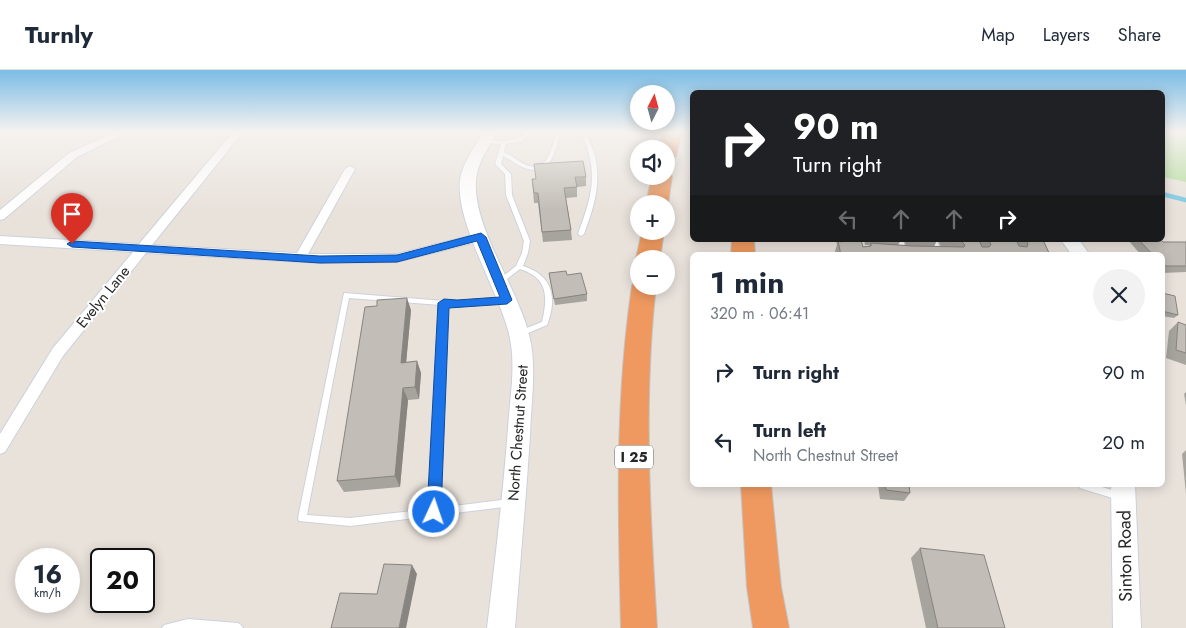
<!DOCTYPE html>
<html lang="en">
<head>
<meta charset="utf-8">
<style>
  :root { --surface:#fff; --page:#f2f2f3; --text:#1f2937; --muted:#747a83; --line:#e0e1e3 }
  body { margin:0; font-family:Jost,sans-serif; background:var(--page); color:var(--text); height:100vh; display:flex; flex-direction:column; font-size:19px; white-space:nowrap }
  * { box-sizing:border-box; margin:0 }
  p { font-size:16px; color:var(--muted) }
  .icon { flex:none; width:28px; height:28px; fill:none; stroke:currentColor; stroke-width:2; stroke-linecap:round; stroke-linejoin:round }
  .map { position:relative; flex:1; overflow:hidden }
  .details { position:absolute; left:690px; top:182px; width:475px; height:235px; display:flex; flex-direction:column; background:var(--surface); border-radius:8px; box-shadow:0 2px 12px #0003 }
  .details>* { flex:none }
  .banner { position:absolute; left:690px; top:20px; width:475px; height:152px; border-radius:8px; box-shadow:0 2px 12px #0003; background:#202124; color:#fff; overflow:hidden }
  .needle { width:32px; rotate:6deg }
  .fabs { position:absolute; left:630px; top:15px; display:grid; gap:10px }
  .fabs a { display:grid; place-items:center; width:45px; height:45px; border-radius:50%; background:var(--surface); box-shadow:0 2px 12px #0003; font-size:25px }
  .speed { position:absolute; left:15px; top:478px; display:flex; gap:10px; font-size:25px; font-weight:700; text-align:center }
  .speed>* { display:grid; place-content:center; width:65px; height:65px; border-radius:50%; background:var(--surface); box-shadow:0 2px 12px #0003; line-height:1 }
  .speed small { font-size:12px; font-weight:400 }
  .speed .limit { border:2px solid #111; border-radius:8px; background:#fff; color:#111 }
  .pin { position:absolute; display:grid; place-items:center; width:42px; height:42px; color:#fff; margin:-51px -21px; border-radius:50% 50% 50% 0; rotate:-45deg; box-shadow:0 0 5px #0007 }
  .pin .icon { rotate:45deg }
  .me { position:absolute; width:55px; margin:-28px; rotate:3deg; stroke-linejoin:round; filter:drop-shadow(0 0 4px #0008) }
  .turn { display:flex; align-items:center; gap:18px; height:105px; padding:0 20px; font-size:22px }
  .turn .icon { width:65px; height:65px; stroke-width:2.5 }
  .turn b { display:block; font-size:35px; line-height:42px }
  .lanes { display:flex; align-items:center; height:48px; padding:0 20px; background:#0003; justify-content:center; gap:25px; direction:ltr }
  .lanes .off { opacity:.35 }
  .round { display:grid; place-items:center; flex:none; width:52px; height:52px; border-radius:26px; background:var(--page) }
  .overview { display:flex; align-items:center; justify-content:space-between; height:85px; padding:0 20px }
  h1 { font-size:30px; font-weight:700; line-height:38px }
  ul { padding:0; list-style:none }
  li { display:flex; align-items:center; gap:15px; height:70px; padding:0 20px }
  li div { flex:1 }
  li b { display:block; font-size:19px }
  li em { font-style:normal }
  header { display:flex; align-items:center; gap:30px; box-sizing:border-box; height:70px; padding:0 25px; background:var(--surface); border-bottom:1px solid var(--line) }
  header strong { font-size:24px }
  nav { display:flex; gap:28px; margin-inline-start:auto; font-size:18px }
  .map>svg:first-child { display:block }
  .green { fill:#b4db9c }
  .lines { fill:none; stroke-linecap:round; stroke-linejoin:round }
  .stream { stroke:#77c9e2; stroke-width:4.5 }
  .lane-casing { stroke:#cdd1dc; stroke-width:2 }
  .street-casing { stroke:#cdd1dc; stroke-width:2 }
  .secondary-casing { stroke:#cdd1dc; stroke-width:2 }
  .highway-casing { stroke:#c3c3c3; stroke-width:2 }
  .lane { fill:#fff; fill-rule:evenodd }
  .street { fill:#fff; fill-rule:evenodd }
  .secondary { fill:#fff; fill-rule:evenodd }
  .highway { fill:#ef9960; fill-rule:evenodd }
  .wall { fill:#a7a39d }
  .shaded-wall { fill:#88847f }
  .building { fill:#c2bdb6; stroke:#88847f }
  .route { fill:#1a73e8; stroke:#114b97 }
  .labels { text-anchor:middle; stroke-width:4; stroke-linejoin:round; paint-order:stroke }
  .shield { fill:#fff; stroke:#686868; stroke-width:1 }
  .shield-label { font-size:14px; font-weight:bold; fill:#282828 }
  .street-label { font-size:15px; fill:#282828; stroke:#fff }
  .near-street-label { font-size:18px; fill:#282828; stroke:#fff }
</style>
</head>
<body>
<header>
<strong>Turnly</strong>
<nav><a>Map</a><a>Layers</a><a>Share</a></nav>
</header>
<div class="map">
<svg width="1186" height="558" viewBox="0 0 1186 558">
  <rect width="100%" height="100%" fill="#e9e2db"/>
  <path class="green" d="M1162,62h24v50l-23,-5z"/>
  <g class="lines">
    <path class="stream" d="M1162,124l24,6"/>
    <defs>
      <g id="lane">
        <path d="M527,62h5l-10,9 -16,3 -2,8c9,4 16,11 25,14 19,7 24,-22 27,-34h4c-3,16 -9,44 -32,37 -9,-2 -17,-9 -25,-13l-2,8 10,10 1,21 18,46 -2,12 -5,13c29,9 35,31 24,59l-26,11 -2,-1 -1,-2 1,-2 23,-9c6,-26 6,-44 -22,-53l-18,14h-2l-3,-2 19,-15 6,-13 2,-12 -18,-46 -1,-21 -10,-10 6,-20 -17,-1 -3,-2 3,-2c18,2 28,5 43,-7z"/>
        <path d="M576,62c11,0 11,3 15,13 13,30 4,60 -7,89l-3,2 -3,-2c14,-38 21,-61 4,-99z"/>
        <path d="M897,170h6l4,15h-6z"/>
        <path d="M931,170h6l5,15h-6z"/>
        <path d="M344,223l113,9 52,-4 1,2 -3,2 -50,4h-10l-9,202 71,-9 3,1 1,3 -1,3 -162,20 -51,-5 -1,-3zM349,228l92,7 -11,204 -80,9 -43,-3z"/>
        <path d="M1079,415h16l27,8 1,3 -1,3 -3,1 -36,-11 -3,-1z"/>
        <path d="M188,549l50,4 3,2 2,3h-81l2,-3z"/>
      </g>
      <g id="street">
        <path d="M115,62h13l-51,25 -73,62 -4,1v-10l69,-57z"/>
        <path d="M233,62h10l-91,113 145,8 48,-84 5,-3 5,3 -47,85h89l84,-21 6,4 -2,3 -88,22 -76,1 -175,-10 -83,103 -58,96 -5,2v-20l53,-86 80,-96 -133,-8v-8l139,8z"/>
      </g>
      <g id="secondary">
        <path d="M483,62h14c-8,15 -20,31 -21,48 -4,50 47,114 55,164 5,30 0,61 -1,91 -4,65 -10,129 -15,193h-28c8,-67 16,-133 21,-200 2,-32 9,-66 0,-98 -11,-41 -53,-109 -48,-150 2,-17 15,-33 23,-48z"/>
        <path d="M1061,170h18l11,15h-18z"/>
        <path d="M1111,415h24l6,143h-28z"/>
      </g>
      <g id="highway">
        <path d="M663,62h19l-6,24 -3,4 -7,2v-13h-8z"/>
        <path d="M666,101l6,5 -4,28 -2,2v-2h-20l6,-28h14z"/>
        <path d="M642,161h22l-4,28h-21v4l-3,-4z"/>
        <path d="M732,170h22l1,15h-24z"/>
        <path d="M639,209v7h17c-13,114 -6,228 1,342h-36c-3,-115 -6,-228 11,-342l3,-6z"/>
        <path d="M741,415h30l10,102 8,41h-36l-6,-41z"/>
      </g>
    </defs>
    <use href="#lane" class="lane-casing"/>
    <use href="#street" class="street-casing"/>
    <use href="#secondary" class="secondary-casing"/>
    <use href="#highway" class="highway-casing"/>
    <use href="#lane" class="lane"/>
    <use href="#street" class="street"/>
    <use href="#secondary" class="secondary"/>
    <use href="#highway" class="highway"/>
  </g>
  <g class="wall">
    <path d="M586,107v9l-9,1v10l-11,1 5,32 1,10 -29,2 -5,-39h-4l-2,-24z"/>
    <path d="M836,170h25l2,7 6,-1 1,-1h-5l-1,-5h37l-3,5 8,1 -2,-6h33l-3,7h7l-3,-7h105l7,15h-215v-4l2,-6z"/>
    <path d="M1128,170h33l2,2h23v30l-24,1v-18h-21z"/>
    <path d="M549,203l38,21v7l-32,4 -5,-25z"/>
    <path d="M1162,223l16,22 -4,3 -12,-2z"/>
    <path d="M411,240l-5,52 11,-1 4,12 -2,26 -11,1 -8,87 -56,5 -7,-11z"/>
    <path d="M1178,252l8,3v40l-20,-7 3,-27z"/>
    <path d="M1186,322v13l-2,-11z"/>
    <path d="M1186,380v44l-4,-40z"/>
    <path d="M878,415h31l1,8 -6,8 -24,-2z"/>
    <path d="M920,478l85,80h-79l-15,-70z"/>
  </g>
  <g class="shaded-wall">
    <path d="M407,228l4,12 -6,65 -4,-12z"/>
    <path d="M417,291l4,12 -2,26 -4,-12z"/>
    <path d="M403,318l5,12 -8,87 -5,-11z"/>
    <path d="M412,495l5,9 -11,54h-7z"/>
  </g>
  <g class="building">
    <path d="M583,91l3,16h-11l2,10 -13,1 7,42 -29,2 -4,-39h-4l-2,-14h4l-2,-15z"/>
    <path d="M842,170h19l2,7 8,-1v-3l41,3 52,1 1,-2 -4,-4 -13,-1h31l3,7h7l2,-2 -2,-5h27l3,6 8,1 1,-3 -2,-4h17l7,15h-209l-3,-14 4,1z"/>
    <path d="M1139,170h22l2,2h23v24h-23l-1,-11h-9z"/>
    <path d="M566,201l1,4 14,-2 6,21 -33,5 -5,-26z"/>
    <path d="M1162,223l13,3 3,19 -16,-4z"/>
    <path d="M407,228l-6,65 16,-2 -2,26 -12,1 -8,88 -58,5 28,-174 12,-1v-6z"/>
    <path d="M1178,252l8,3v28l-10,-3z"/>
    <path d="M885,415h24l1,8 -24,-3z"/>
    <path d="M920,478l64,7 21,73h-67z"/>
    <path d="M384,494l28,1 -13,63h-68l9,-35 37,1z"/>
  </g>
  <linearGradient id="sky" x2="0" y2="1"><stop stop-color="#7bbce6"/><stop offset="0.44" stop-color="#f5f2ef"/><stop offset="1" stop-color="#f5f2ef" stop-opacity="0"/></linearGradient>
  <rect width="1186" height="140" fill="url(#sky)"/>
  <path class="route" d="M481,163l5,4 26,63 -5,4 -58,4 -8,204 -2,4 -5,2 -5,-2 -2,-4 11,-209 6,-4 13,1 43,-3 -23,-56 -80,21 -77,1 -248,-16 -5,-3 5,-3 248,15 77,-1z"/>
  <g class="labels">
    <rect class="shield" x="615" y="375.5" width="38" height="23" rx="4"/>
    <g class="shield-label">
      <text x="634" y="392">I 25</text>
    </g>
    <g class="street-label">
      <text transform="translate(103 227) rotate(-51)" y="5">Evelyn Lane</text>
      <text transform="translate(518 363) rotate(-86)" y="5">North Chestnut Street</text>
    </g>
    <g class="near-street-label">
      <text transform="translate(1125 486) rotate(-91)" y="6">Sinton Road</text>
    </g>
  </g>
</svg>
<div class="fabs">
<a><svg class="needle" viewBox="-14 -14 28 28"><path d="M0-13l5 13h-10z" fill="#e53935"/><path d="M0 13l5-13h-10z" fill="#747a83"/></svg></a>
<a><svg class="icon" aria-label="sound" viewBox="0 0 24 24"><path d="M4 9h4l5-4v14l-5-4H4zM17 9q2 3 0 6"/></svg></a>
<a>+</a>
<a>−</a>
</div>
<div class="speed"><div>16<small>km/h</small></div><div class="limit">20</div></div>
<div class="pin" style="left:72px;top:174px;background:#d93025"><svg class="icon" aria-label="arrive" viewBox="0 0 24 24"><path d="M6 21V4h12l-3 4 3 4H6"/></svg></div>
<svg class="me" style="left:434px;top:442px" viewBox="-20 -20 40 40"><circle r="17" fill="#1a73e8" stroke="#fff" stroke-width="3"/><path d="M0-11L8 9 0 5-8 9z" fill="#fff"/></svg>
<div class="banner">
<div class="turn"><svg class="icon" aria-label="right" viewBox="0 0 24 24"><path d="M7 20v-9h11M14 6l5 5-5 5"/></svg><div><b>90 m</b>Turn right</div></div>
<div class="lanes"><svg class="icon off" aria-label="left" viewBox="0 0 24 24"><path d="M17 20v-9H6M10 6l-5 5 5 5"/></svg><svg class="icon off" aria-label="ahead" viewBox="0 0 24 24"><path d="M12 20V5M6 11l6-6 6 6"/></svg><svg class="icon off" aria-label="ahead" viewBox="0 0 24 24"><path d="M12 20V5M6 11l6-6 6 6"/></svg><svg class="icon" aria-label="right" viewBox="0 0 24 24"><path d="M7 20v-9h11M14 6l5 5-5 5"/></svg></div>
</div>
<section class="details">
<div class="overview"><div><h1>1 min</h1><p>320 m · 06:41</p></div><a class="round"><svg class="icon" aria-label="close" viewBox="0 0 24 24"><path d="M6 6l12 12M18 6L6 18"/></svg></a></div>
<ul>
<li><svg class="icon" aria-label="right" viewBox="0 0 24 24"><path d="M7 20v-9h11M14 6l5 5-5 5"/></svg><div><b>Turn right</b></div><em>90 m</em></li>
<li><svg class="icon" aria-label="left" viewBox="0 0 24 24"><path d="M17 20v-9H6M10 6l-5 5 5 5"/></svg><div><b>Turn left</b><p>North Chestnut Street</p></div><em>20 m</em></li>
</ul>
</section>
</div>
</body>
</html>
